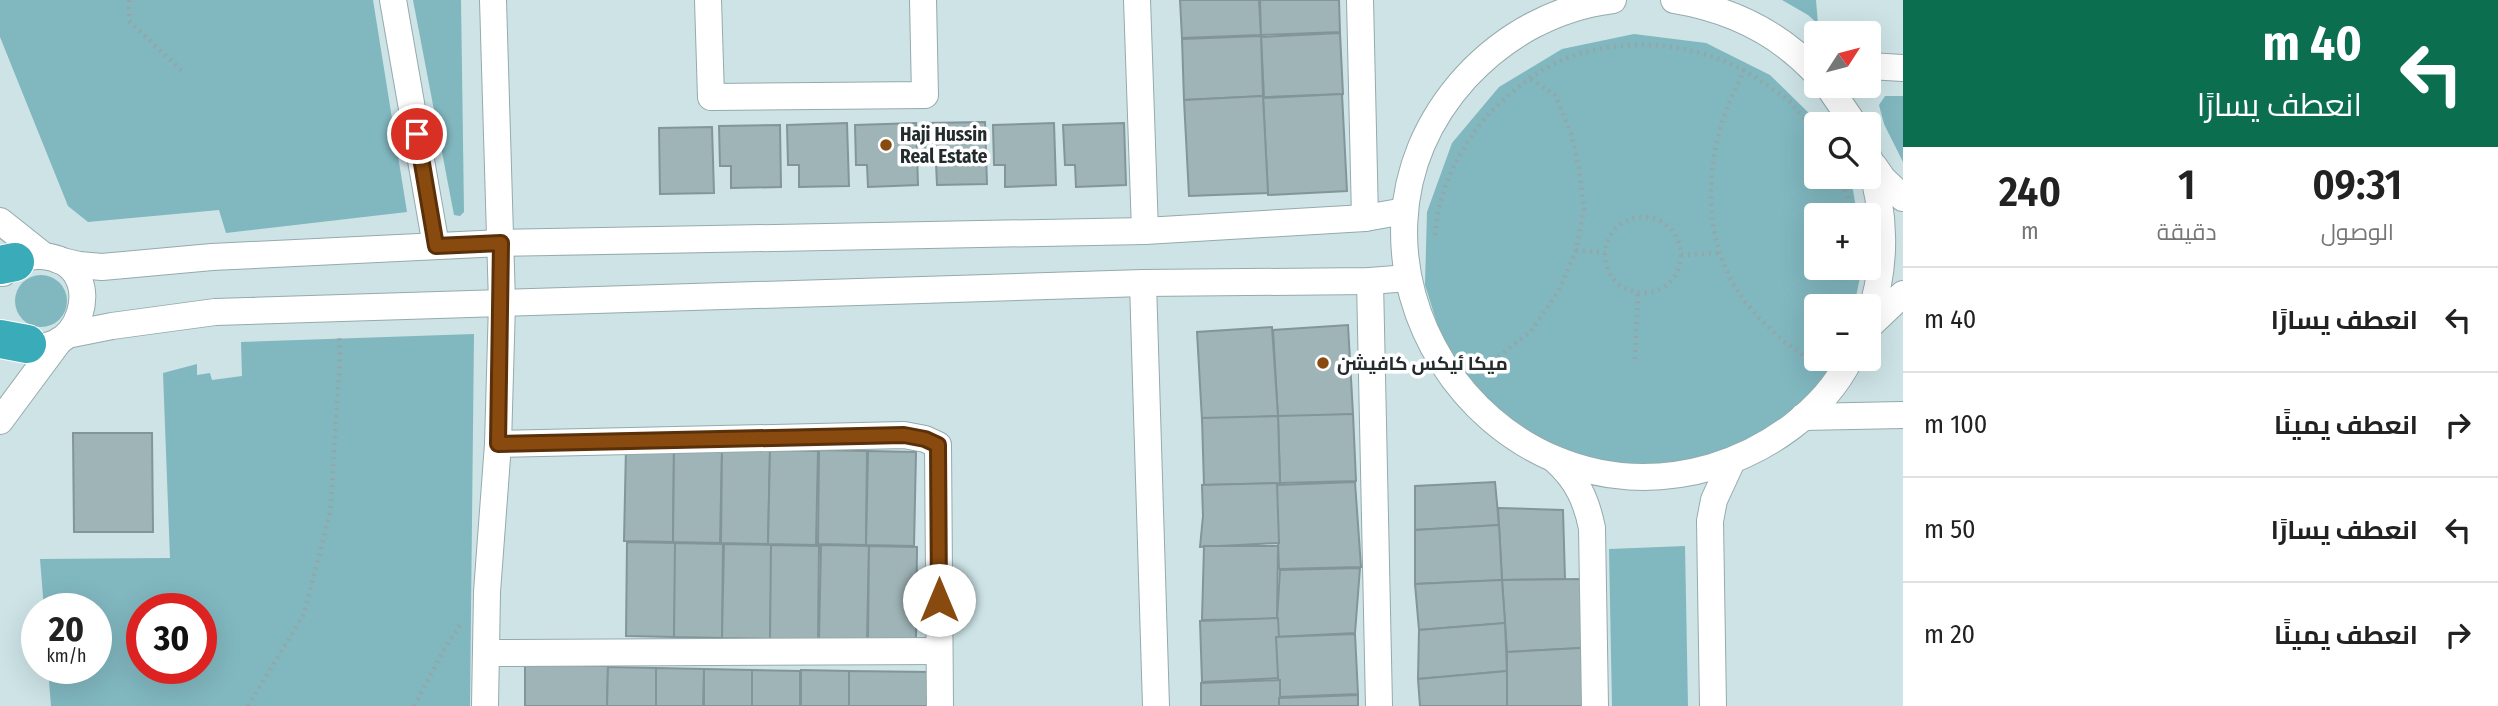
<!DOCTYPE html>
<html lang="ar">
<head>
<meta charset="utf-8">
<style>
  :root { --surface:#fff; --page:#f2f2f2; --text:#222; --muted:#767676; --line:#e0e0e0 }
  body { margin:0; font-family:"Fira Sans Condensed",Cairo,sans-serif; background:var(--page); color:var(--text); direction:rtl; height:100vh; display:flex; flex-direction:column; font-size:26px; white-space:nowrap }
  * { box-sizing:border-box; margin:0 }
  p { font-size:23px; color:var(--muted) }
  .icon { flex:none; width:38px; height:38px; fill:none; stroke:currentColor; stroke-width:2; stroke-linecap:round; stroke-linejoin:round }
  .map { position:relative; flex:1; overflow:hidden; direction:ltr }
  .sheet { display:flex; flex-direction:column; background:var(--surface); width:595px }
  .sheet>* { flex:none }
  .hud { background:#0b6e4f; color:#fff; overflow:hidden }
  .needle { width:46px; rotate:54deg }
  .tools { position:absolute; left:1804px; top:21px; display:grid; gap:14px }
  .tools a { display:grid; place-items:center; width:77px; height:77px; border-radius:7px; background:var(--surface); box-shadow:0 7px 28px #0002; font-size:35px }
  .speed { position:absolute; left:21px; top:593px; display:flex; gap:14px; font-size:35px; font-weight:700; text-align:center }
  .speed>* { display:grid; place-content:center; width:91px; height:91px; border-radius:50%; background:var(--surface); box-shadow:0 7px 28px #0002; line-height:1 }
  .speed small { font-size:18px; font-weight:400 }
  .speed .limit { border:10px solid #d22; background:#fff; color:#111 }
  .pin { position:absolute; display:grid; place-items:center; width:60px; height:60px; color:#fff; margin:-30px; border:4px solid #fff; border-radius:50%; box-shadow:0 2px 7px #0007 }
  .me { position:absolute; width:77px; margin:-38px; rotate:0deg; stroke-linejoin:round; filter:drop-shadow(0 0 5px #0008) }
  .turn { display:flex; align-items:center; gap:24px; height:147px; padding:0 21px; font-size:32px }
  .turn .icon { width:91px; height:91px; stroke-width:2.5 }
  .turn b { display:block; font-size:49px; line-height:60px }
  .eta { display:flex; justify-content:space-evenly; align-items:center; height:119px; text-align:center }
  .eta b { font-size:42px; font-weight:600; line-height:49px }
  ul { padding:0; list-style:none }
  li { display:flex; align-items:center; gap:21px; height:105px; padding:0 21px; border-top:2px solid var(--line) }
  li div { flex:1 }
  li b { display:block; font-size:26px }
  li em { font-style:normal }
  main { display:flex; flex:1; min-height:0 }
  .map>svg:first-child { display:block }
  .green { fill:#81b7bf; fill-rule:evenodd }
  .building { fill:#9fb4b7; stroke:#829699; stroke-width:2 }
  .lines { fill:none; stroke-linecap:round; stroke-linejoin:round }
  .minor-casing { stroke:#95aaad; stroke-width:28 }
  .highway-casing { stroke:#fff; stroke-width:40 }
  .path { stroke:#95a6a8; stroke-width:4.5; stroke-dasharray:2 5; stroke-linecap:butt }
  .minor { stroke:#fff; stroke-width:26 }
  .highway { stroke:#3aabb9; stroke-width:38 }
  .route-casing { stroke:#59300a; stroke-width:18 }
  .route { stroke:#894a0f; stroke-width:12 }
  .poi-dot { fill:#894a0f; stroke:#fff; stroke-width:2.5 }
  .labels { text-anchor:middle; stroke-width:7; stroke-linejoin:round; paint-order:stroke }
  .poi-label { font-size:19px; font-weight:bold; fill:#232b2c; stroke:#fff; text-anchor:start }
</style>
</head>
<body>
<main>
<section class="sheet">
<div class="hud">
<div class="turn"><svg class="icon" aria-label="left" viewBox="0 0 24 24"><path d="M17 20v-9H6M10 6l-5 5 5 5"/></svg><div><b>40 m</b>انعطف يسارًا</div></div>
</div>
<div class="eta">
<div><b>09:31</b><p>الوصول</p></div>
<div><b>1</b><p>دقيقة</p></div>
<div><b>240</b><p>m</p></div>
</div>
<ul>
<li><svg class="icon" aria-label="left" viewBox="0 0 24 24"><path d="M17 20v-9H6M10 6l-5 5 5 5"/></svg><div><b>انعطف يسارًا</b></div><em>40 m</em></li>
<li><svg class="icon" aria-label="right" viewBox="0 0 24 24"><path d="M7 20v-9h11M14 6l5 5-5 5"/></svg><div><b>انعطف يمينًا</b></div><em>100 m</em></li>
<li><svg class="icon" aria-label="left" viewBox="0 0 24 24"><path d="M17 20v-9H6M10 6l-5 5 5 5"/></svg><div><b>انعطف يسارًا</b></div><em>50 m</em></li>
<li><svg class="icon" aria-label="right" viewBox="0 0 24 24"><path d="M7 20v-9h11M14 6l5 5-5 5"/></svg><div><b>انعطف يمينًا</b></div><em>20 m</em></li>
</ul>
</section>
<div class="map">
<svg width="1903" height="706" viewBox="0 0 1903 706">
  <rect width="100%" height="100%" fill="#cde3e6"/>
  <g class="green">
    <path d="M0,0h373l34,212 -181,21 -7,-23 -131,12 -20,-16 -68,-169z"/>
    <path d="M413,0h48l3,212 -4,4 -6,-1z"/>
    <path d="M1782,0h34l2,24 -10,-9z"/>
    <path d="M1634,34l72,9 64,32 50,49h-4v53h31l6,13 4,25h-41v53h46l-8,38h-38v53h18l-20,35 -54,47 -66,28 -71,5 -71,-19 -61,-42 -44,-58 -22,-70 2,-73 25,-69 47,-56 63,-38z"/>
    <path d="M1885,96h18v66l-19,-38 -5,-19z"/>
    <circle cx="41" cy="301" r="26"/>
    <path d="M474,334l-4,372h-419l-3,-37 48,-1v-59h-52l-4,-50 130,-1 -7,-185 34,-9v11l13,-2 2,7 30,-4 -1,-34zM142,609h59v59h-59z"/>
    <path d="M1685,546l3,160h-76l-3,-157z"/>
  </g>
  <g class="building">
    <path d="M1180,0h79l2,35 -79,3z"/>
    <path d="M1260,0h79l1,32 -79,3z"/>
    <path d="M1340,33l3,61 -79,3 -3,-60z"/>
    <path d="M1261,36l2,60 -79,4 -2,-61z"/>
    <path d="M1342,94l5,97 -79,4 -5,-97z"/>
    <path d="M1263,96l5,97 -79,3 -5,-96z"/>
    <path d="M985,122l2,62 -50,1 -1,-22 -11,1 -1,-41z"/>
    <path d="M847,123l2,63 -50,1v-22h-11l-1,-40z"/>
    <path d="M916,123l2,62 -50,2 -1,-22h-11l-1,-40z"/>
    <path d="M1054,123l2,62 -51,2v-22h-11l-1,-40z"/>
    <path d="M1124,123l2,62 -50,2 -1,-22h-10l-2,-40z"/>
    <path d="M780,125l1,62 -50,1v-22h-11l-1,-40z"/>
    <path d="M712,127l2,66 -54,1 -1,-66z"/>
    <path d="M1348,325l5,89 -75,4 -5,-88z"/>
    <path d="M1272,327l6,89 -76,4 -5,-88z"/>
    <path d="M1353,414l3,67 -76,2 -2,-67z"/>
    <path d="M1278,416l2,67 -76,2 -2,-67z"/>
    <path d="M73,433h79l1,99h-79z"/>
    <path d="M626,447l48,1 -1,94 -49,-1z"/>
    <path d="M674,448l48,1 -2,94 -47,-1z"/>
    <path d="M722,449l48,1 -2,94 -47,-1z"/>
    <path d="M770,450l48,1 -2,94 -48,-1z"/>
    <path d="M819,450l48,1 -1,94 -48,-1z"/>
    <path d="M868,451l48,1 -2,94 -48,-1z"/>
    <path d="M1355,482l6,85 -82,2 -3,-84z"/>
    <path d="M1495,482l4,43 -84,5v-44z"/>
    <path d="M1277,483l2,60 -79,4 3,-31 -1,-31z"/>
    <path d="M1498,508l65,2 2,69 -63,1z"/>
    <path d="M1499,525l3,55 -87,4v-54z"/>
    <path d="M627,542l49,1 -2,94 -48,-1z"/>
    <path d="M675,543l48,1 -1,94 -48,-1z"/>
    <path d="M724,544l48,1 -2,94 -48,-1z"/>
    <path d="M771,545l48,1 -1,94 -48,-1z"/>
    <path d="M821,545l48,1 -2,94 -48,-1z"/>
    <path d="M869,546l48,1 -1,94 -48,-1z"/>
    <path d="M1204,546h74l-1,73 -75,1z"/>
    <path d="M1360,568l-5,65 -79,4 4,-67z"/>
    <path d="M1581,579v69l-74,4 -5,-72z"/>
    <path d="M1502,580l3,43 -86,7 -4,-46z"/>
    <path d="M1278,618l3,60 -79,4 -2,-61z"/>
    <path d="M1505,623l2,48 -89,8 1,-49z"/>
    <path d="M1355,634l3,60 -79,3 -3,-60z"/>
    <path d="M1581,648l3,58h-77v-54z"/>
    <path d="M525,664l83,2 -1,40h-82z"/>
    <path d="M608,667l48,1v38h-49z"/>
    <path d="M656,668l48,1 -1,37h-47z"/>
    <path d="M704,669l48,1v36h-48z"/>
    <path d="M752,670l48,1v35h-48z"/>
    <path d="M801,670l48,1v35h-48z"/>
    <path d="M849,671l81,1 -1,34h-80z"/>
    <path d="M1507,671v35h-87l-2,-27z"/>
    <path d="M1280,680v26h-79v-23z"/>
    <path d="M1358,695v11h-79v-8z"/>
  </g>
  <g class="lines">
    <defs>
      <g id="minor">
        <path d="M393,0l43,246"/>
        <path d="M708,0l3,97 214,-2 -2,-95"/>
        <path d="M1137,0l8,231"/>
        <path d="M1360,0l5,218"/>
        <path d="M1613,0c-57,7 -108,35 -147,77 -161,177 17,456 246,390 56,-17 111,-55 138,-108"/>
        <path d="M1674,0c55,9 104,32 142,73"/>
        <path d="M1869,66l34,2"/>
        <path d="M1828,86l26,38"/>
        <path d="M1869,158c16,54 19,106 0,160"/>
        <path d="M1874,166l9,13 20,19"/>
        <path d="M0,221l44,35"/>
        <path d="M58,260l21,5 23,2 110,-10 289,-14 644,-12 220,-13 40,-7"/>
        <path d="M3,273c9,-12 23,-18 38,-17 75,4 37,124 -28,81"/>
        <path d="M1370,281l9,425"/>
        <path d="M1143,283l13,423"/>
        <path d="M1869,326l34,-32"/>
        <path d="M67,335l45,-9 103,-14 928,-29 227,-2 38,-3"/>
        <path d="M1803,417l100,-2"/>
        <path d="M0,421l60,-81"/>
        <path d="M498,444l406,-9 21,4 13,6 2,261"/>
        <path d="M1555,460c22,20 31,39 37,68l3,178"/>
        <path d="M486,653l453,-2"/>
        <path d="M485,706l2,-114 11,-148 4,-141 -9,-303"/>
        <path d="M1713,706l-3,-185 4,-21 18,-39"/>
      </g>
      <g id="highway">
        <path d="M0,265l15,-3"/>
        <path d="M0,339l27,5"/>
      </g>
    </defs>
    <use href="#minor" class="minor-casing"/>
    <use href="#highway" class="highway-casing"/>
    <g class="path">
      <path d="M129,0v21l54,51"/>
      <path d="M1744,69c-4,12 -11,23 -15,34 -26,65 -27,145 18,201 11,14 24,26 38,38 10,8 21,15 29,25"/>
      <path d="M1839,177l12,28"/>
      <circle cx="1643" cy="255" r="38"/>
      <path d="M1435,235c3,-44 24,-87 53,-120 19,-20 46,-43 72,-54 66,-28 146,-19 204,22 9,7 22,14 30,23 8,9 15,19 22,29"/>
      <path d="M1576,250l29,3"/>
      <path d="M1681,255l39,-2"/>
      <path d="M1635,359l3,-67"/>
      <path d="M1482,370l49,-39 27,-39 18,-42 8,-41 -5,-41 -8,-35 -16,-38 -24,-16"/>
      <path d="M248,706l56,-92 26,-101 10,-155 -1,-24"/>
      <path d="M414,706l30,-56 16,-25"/>
    </g>
    <use href="#minor" class="minor"/>
    <use href="#highway" class="highway"/>
  </g>
  <g class="lines">
    <defs>
      <path id="route" d="M417,134l19,112 65,-3 -3,201 406,-9 21,4 13,6 1,155"/>
    </defs>
    <use href="#route" class="route-casing"/>
    <use href="#route" class="route"/>
  </g>
  <g class="poi-dot">
    <circle cx="886" cy="145" r="7"/>
    <circle cx="1323" cy="363" r="7"/>
  </g>
  <g class="labels">
    <g class="poi-label">
      <text x="900" y="141">Haji Hussin<tspan x="900" dy="22">Real Estate</tspan></text>
      <text x="1337" y="370">میکا ئیکس کافیشن</text>
    </g>
  </g>
</svg>
<div class="tools">
<a><svg class="needle" viewBox="-14 -14 28 28"><path d="M0-13l5 13h-10z" fill="#e53935"/><path d="M0 13l5-13h-10z" fill="#767676"/></svg></a>
<a><svg class="icon" aria-label="search" viewBox="0 0 24 24"><circle cx="10" cy="10" r="6"/><path d="M15 15l6 6"/></svg></a>
<a>+</a>
<a>−</a>
</div>
<div class="speed"><div>20<small>km/h</small></div><div class="limit">30</div></div>
<div class="pin" style="left:417px;top:134px;background:#d93025"><svg class="icon" aria-label="arrive" viewBox="0 0 24 24"><path d="M6 21V4h12l-3 4 3 4H6"/></svg></div>
<svg class="me" style="left:939px;top:600px" viewBox="-20 -20 40 40"><circle r="19" fill="#fff"/><path d="M0-13L10 11 0 6-10 11z" fill="#894a0f"/></svg>
</div>
</main>
</body>
</html>
